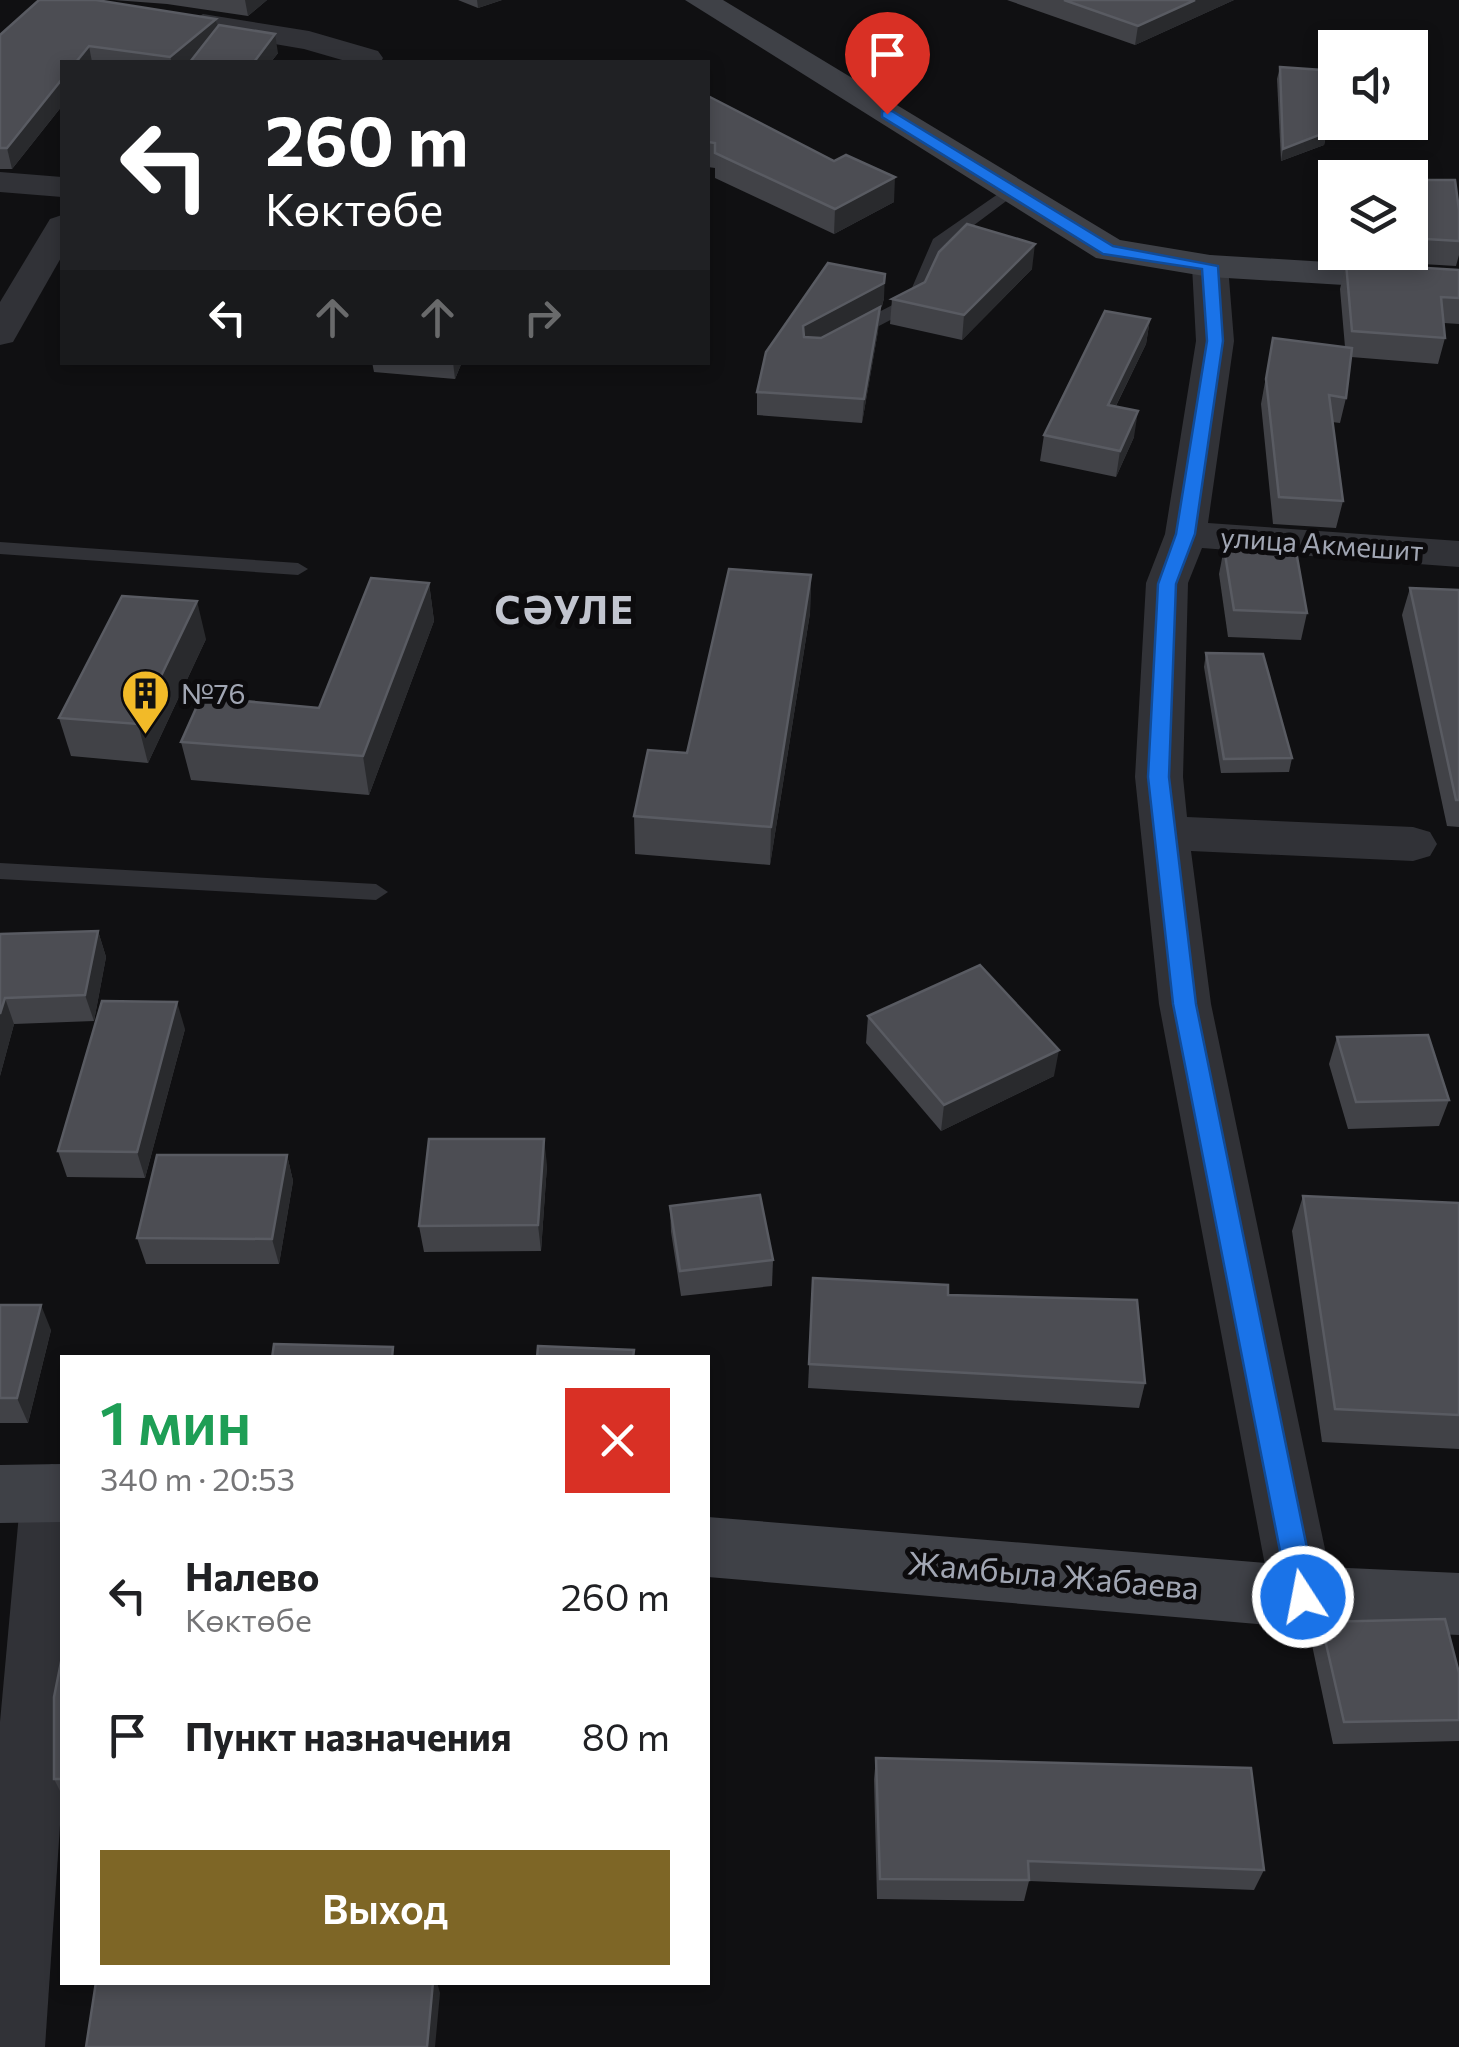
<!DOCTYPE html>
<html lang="ru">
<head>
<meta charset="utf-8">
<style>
  :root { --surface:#fff; --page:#f6f6f6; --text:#202124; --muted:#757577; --accent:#7e6626 }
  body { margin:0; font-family:Commissioner,sans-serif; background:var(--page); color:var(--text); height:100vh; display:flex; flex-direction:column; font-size:38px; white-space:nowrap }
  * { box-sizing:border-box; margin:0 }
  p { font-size:32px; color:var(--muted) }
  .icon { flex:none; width:55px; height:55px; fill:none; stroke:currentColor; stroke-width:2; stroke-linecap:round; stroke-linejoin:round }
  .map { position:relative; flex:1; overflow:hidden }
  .sheet { position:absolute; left:60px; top:1355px; width:650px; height:630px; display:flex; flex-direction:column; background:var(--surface); border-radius:0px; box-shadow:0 5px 15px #0003 }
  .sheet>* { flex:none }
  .guide { position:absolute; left:60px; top:60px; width:650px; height:305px; border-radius:0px; box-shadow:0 5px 15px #0003; background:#202124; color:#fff; overflow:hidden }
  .tools { position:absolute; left:1318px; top:30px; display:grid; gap:20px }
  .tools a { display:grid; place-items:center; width:110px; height:110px; border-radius:0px; background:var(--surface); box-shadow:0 5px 15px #0003; font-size:50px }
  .pin { position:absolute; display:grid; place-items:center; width:85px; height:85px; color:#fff; margin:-102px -42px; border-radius:50% 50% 50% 0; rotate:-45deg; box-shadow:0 0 10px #0007 }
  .pin .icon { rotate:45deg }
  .me { position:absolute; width:110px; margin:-55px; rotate:349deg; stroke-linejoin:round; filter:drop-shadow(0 0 8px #0008) }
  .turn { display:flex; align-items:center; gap:35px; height:210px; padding:0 40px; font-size:45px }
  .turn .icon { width:130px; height:130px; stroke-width:2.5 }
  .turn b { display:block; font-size:70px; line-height:85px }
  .lanes { display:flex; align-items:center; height:95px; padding:0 40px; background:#0003; justify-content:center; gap:50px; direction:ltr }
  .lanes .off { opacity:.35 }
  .round { display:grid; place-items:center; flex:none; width:105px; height:105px; border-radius:0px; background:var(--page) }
  .head { display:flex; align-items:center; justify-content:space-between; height:170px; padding:0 40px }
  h1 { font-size:60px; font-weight:600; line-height:75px; color:#1e9e55 }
  .cta { display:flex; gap:20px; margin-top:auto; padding:20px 40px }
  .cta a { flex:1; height:115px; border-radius:0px; background:var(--accent); color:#fff; font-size:40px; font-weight:600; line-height:115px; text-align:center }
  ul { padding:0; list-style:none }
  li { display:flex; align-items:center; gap:30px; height:140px; padding:0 40px }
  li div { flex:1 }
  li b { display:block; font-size:38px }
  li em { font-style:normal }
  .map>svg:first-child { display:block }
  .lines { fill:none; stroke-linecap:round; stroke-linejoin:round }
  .lane { fill:#313237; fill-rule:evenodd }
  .street { fill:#313237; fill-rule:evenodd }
  .secondary { fill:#3f4147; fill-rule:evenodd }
  .wall { fill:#414247 }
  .shaded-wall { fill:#292a2d }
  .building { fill:#4c4d53; stroke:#595b62; stroke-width:2.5 }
  .route { fill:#1a73e8; stroke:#114b97; stroke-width:2.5 }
  .labels { text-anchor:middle; stroke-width:10; stroke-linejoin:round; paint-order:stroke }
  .street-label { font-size:28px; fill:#a1a6b3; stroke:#0c0b0d }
  .poi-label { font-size:28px; fill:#a1a6b3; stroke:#0c0b0d; text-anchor:start }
  .near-street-label { font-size:32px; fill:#a1a6b3; stroke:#0c0b0d }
  .district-label { font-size:38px; font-weight:bold; letter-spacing:2.5px; fill:#c2c5cf; stroke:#0c0b0d }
</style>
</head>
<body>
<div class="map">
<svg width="1459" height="2047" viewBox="0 0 1459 2047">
  <rect width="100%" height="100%" fill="#101012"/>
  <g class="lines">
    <g class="lane">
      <path d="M1011,185l6,2v6l-71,53 -25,58 -65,34h-12v-8l64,-33 25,-58z"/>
      <path d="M0,542l298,21 10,6 -10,6 -298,-21z"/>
      <path d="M0,863l376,21 12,8 -12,8 -376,-21z"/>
    </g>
    <g class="street">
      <path d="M203,14l106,17 69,20 5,7 -2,4h-32l-45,-13 -112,-19 -4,-7z"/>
      <path d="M0,172l62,5v20l-62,-5z"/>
      <path d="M62,215v41l-49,86 -13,3v-43l50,-83z"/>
      <path d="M1210,255l13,3 5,8 6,75 -26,182 251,18v26l-257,-19 -14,35 -5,194 4,40 226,10 17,5 7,12 -7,12 -17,5 -222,-10 20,153 124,593 -9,21 -23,9 -23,-9 -9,-21 -112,-593 -24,-227 11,-194 19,-49 31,-193 -4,-75 5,-8z"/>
      <path d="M52,1464l10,4v328l-17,251h-45v-325l21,-230 9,-20z"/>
    </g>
    <g class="secondary">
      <path d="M685,0h38l397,240 90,15 249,15v22l-249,-15 -114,-19z"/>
      <path d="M62,1464v58l-62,1v-58z"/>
      <path d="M708,1517l595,49 156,7v62l-156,-7 -595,-51z"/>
    </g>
  </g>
  <g class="wall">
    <path d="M114,0h153l-19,16 -81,-12z"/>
    <path d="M458,0h44l-24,8z"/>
    <path d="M1007,0h227l-99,45z"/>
    <path d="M216,19l2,8 60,26 -7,9h-209v44l-50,63h-12v-134z"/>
    <path d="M1280,67l47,65 -3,13 -43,16 -4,-82z"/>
    <path d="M708,96l186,106 -60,32 -119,-56v-10l-7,-1z"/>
    <path d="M1335,180v39l-2,-29z"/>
    <path d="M1410,180l49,30v45l-3,11 -118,-7v-7h72z"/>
    <path d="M1346,263l113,7v54l-15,-1 1,15 -7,26 -87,-7 -5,41 -6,25 -8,-1 11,79 -7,27 -63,-4 -12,-120 12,-66 72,9 -5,-58z"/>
    <path d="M1032,269l-70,71 -72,-16 2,-25 33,-17z"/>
    <path d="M884,298l-2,8 -2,2 -2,23 -16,92 -105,-8v-23z"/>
    <path d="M1150,319l-4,25 -30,62 18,31 -18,40 -76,-16 4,-26z"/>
    <path d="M372,362h90l-7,17 -81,-7z"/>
    <path d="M1224,548l83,65 -6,27 -73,-3 -9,-63z"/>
    <path d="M811,575l-1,38 -40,252 -135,-11 -1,-38 53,-63z"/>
    <path d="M429,583l5,38 -65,174 -178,-15 -10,-38 138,-34z"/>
    <path d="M1410,588l49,2v237l-12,-1 -45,-211z"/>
    <path d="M206,639l-58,124 -77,-7 -12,-38z"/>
    <path d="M1206,653l86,105 -3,14 -68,1 -17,-106z"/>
    <path d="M98,931l8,26 -12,64 -80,3 -14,52v-142z"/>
    <path d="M868,1016l186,60 -113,55 -75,-88z"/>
    <path d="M185,1029l-40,149 -78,-1 -9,-26z"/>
    <path d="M1337,1037l112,63 -10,26 -91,3 -19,-65z"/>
    <path d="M287,1155l6,26 -14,83h-133l-9,-26z"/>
    <path d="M547,1165l-6,86 -117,1 -5,-26z"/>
    <path d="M1303,1196l156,7v246l-137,-7 -30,-211z"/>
    <path d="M670,1206l103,54 -1,26 -91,10 -10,-64z"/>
    <path d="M813,1278l135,17 197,88 -6,25 -331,-20z"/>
    <path d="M0,1305l51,25 -23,93h-28z"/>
    <path d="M1321,1622l138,51v68l-126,3 -21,-99z"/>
    <path d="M62,1662v133l-8,-16z"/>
    <path d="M876,1758l388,112 -10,20 -225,-9 -5,20 -147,-2 -3,-120z"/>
  </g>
  <g class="shaded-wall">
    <path d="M245,0h22l-19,16z"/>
    <path d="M477,0h25l-24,8z"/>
    <path d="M1195,0h39l-99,45 3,-19z"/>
    <path d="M216,19l4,20 -28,23h-20l-2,-5z"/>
    <path d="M275,34l3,19 -7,9h-17z"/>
    <path d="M89,46l3,16h-16z"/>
    <path d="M62,79v27l-50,63 -5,-21z"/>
    <path d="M1327,132l-3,13 -43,16 2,-12z"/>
    <path d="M895,177l-1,25 -60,32 1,-25z"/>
    <path d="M1035,244l-3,25 -70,71 2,-25z"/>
    <path d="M885,274l-1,24 -2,8 -2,2 -2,23 -16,92 2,-24 -62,-49 1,-24z"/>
    <path d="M1150,319l-4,25 -42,86 4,-25z"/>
    <path d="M453,362h9l-7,17z"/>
    <path d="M1138,411l-4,26 -18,40 4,-26z"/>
    <path d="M811,575l-1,38 -40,252 1,-38z"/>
    <path d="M429,583l5,38 -65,174 -6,-39z"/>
    <path d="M197,601l9,38 -58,124 -10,-39z"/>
    <path d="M98,931l8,26 -12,64 -9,-26z"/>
    <path d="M5,998l9,26 -14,52v-62z"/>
    <path d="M177,1002l8,27 -40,149 -8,-26z"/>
    <path d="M1059,1050l-5,26 -113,55 3,-26z"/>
    <path d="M544,1139l3,26 -6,86 -3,-26z"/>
    <path d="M287,1155l6,26 -14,83 -7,-25z"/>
    <path d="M41,1305l10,25 -23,93 -11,-25z"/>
    <path d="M433,1982h4l3,11 -5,54h-8z"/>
  </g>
  <g class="building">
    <path d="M39,0h57l120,19 -46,38 -81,-11 -13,16h-14v17l-55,69h-7v-113z"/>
    <path d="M1064,0h131l-57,26z"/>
    <path d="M219,25l56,9 -21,28h-64z"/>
    <path d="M1280,67l42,3 5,62 -44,17z"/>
    <path d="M708,96l126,65 12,-6 49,22 -60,32 -120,-56v-10l-7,-1z"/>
    <path d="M1338,166l63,5 1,7h-63z"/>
    <path d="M1410,180h45l4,30v31l-49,-3z"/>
    <path d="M967,224l68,20 -71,71 -72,-16 33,-17 14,-30z"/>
    <path d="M828,263l57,11 -1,9 -81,43 1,11 17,1 59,-31 -16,92 -107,-7 9,-40z"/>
    <path d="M1346,263l113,7v28l-18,-1 4,41 -93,-7z"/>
    <path d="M1105,311l45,8 -42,86 30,6 -18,40 -76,-16z"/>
    <path d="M1273,338l79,10 -6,50 -17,-3 14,106 -64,-4 -13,-118z"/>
    <path d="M1224,548l72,3 11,62 -73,-3z"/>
    <path d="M729,569l82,6 -40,252 -137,-11 14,-66 39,3z"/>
    <path d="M371,578l58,5 -66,173 -182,-14 20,-45 118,11z"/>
    <path d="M1410,588l49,2v210h-3z"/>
    <path d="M122,596l75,5 -59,123 -79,-6z"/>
    <path d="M1206,653l57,1 29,104 -68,1z"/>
    <path d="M98,931l-13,64 -80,3 -5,16v-80z"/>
    <path d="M980,965l79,85 -115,55 -76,-89z"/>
    <path d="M102,1001l75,1 -40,150 -79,-1z"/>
    <path d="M1428,1035l21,65 -93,2 -19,-65z"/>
    <path d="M429,1139h115l-6,86 -119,1z"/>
    <path d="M157,1155h130l-15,84 -135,-1z"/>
    <path d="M760,1195l13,65 -93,11 -10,-65z"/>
    <path d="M1303,1196l156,7v212l-124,-6z"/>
    <path d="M813,1278l135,7v10l189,5 8,83 -336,-19z"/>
    <path d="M0,1305h41l-24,93h-17z"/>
    <path d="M274,1344l119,3 -1,11h-120z"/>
    <path d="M538,1346l96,4 -1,8h-96z"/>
    <path d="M1445,1619l14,54v47l-115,2 -23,-100z"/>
    <path d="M61,1662h1v117h-8v-82z"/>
    <path d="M876,1758l375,10 13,102 -236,-9 1,19 -149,-1z"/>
    <path d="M96,1982h337l-6,65h-341z"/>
  </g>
  <path class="route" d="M882,111h10l221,135 105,20 5,75 -28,193 -19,50 -7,193 27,227 121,593 -4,9 -10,4 -10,-4 -4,-9 -116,-593 -25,-227 10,-193 18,-50 31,-193 -5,-72 -99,-15 -221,-137z"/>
  <defs>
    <symbol id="building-pin" viewBox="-11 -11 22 30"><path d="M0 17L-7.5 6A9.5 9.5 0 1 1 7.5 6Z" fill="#f2ba28" stroke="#0c0b0d"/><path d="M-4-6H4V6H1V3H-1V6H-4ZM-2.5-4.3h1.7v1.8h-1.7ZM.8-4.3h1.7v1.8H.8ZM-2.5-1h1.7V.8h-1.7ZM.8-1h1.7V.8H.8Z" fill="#111"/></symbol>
  </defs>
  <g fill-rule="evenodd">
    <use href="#building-pin" x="118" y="666" width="55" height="75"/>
  </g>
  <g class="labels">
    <g class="street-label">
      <text transform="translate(1322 544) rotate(4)" y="10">улица Акмешит</text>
    </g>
    <g class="poi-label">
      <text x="181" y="704">№76</text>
    </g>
    <g class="near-street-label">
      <text transform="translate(1053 1576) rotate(5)" y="11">Жамбыла Жабаева</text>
    </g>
    <g class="district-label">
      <text x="565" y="624">СӘУЛЕ</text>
    </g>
  </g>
</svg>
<div class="tools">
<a><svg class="icon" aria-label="sound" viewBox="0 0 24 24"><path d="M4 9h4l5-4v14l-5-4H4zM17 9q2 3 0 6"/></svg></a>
<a><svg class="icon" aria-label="layers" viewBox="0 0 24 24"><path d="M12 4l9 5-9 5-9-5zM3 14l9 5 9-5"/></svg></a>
</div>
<div class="pin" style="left:887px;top:114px;background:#d93025"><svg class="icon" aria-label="arrive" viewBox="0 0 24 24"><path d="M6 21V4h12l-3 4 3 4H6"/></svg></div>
<svg class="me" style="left:1303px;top:1597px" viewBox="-20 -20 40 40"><circle r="17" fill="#1a73e8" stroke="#fff" stroke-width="3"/><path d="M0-11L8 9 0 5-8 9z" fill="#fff"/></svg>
<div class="guide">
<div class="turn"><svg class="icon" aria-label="left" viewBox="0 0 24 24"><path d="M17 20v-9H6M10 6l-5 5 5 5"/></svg><div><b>260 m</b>Көктөбе</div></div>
<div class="lanes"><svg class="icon" aria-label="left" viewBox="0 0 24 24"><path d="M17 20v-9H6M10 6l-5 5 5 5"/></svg><svg class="icon off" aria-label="ahead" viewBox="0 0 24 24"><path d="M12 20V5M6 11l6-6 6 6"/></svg><svg class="icon off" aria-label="ahead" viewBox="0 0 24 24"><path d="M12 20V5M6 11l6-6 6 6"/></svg><svg class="icon off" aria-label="right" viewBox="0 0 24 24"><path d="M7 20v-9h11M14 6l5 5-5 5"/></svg></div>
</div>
<section class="sheet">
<div class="head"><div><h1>1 мин</h1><p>340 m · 20:53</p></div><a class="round" style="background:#d93025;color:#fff"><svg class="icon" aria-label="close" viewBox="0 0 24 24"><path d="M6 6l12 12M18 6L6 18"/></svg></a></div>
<ul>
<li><svg class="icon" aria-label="left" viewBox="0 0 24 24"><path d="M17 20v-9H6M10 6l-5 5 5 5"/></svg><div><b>Налево</b><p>Көктөбе</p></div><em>260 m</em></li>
<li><svg class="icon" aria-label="arrive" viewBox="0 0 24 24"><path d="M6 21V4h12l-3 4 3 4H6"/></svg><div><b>Пункт назначения</b></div><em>80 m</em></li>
</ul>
<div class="cta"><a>Выход</a></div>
</section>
</div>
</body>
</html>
